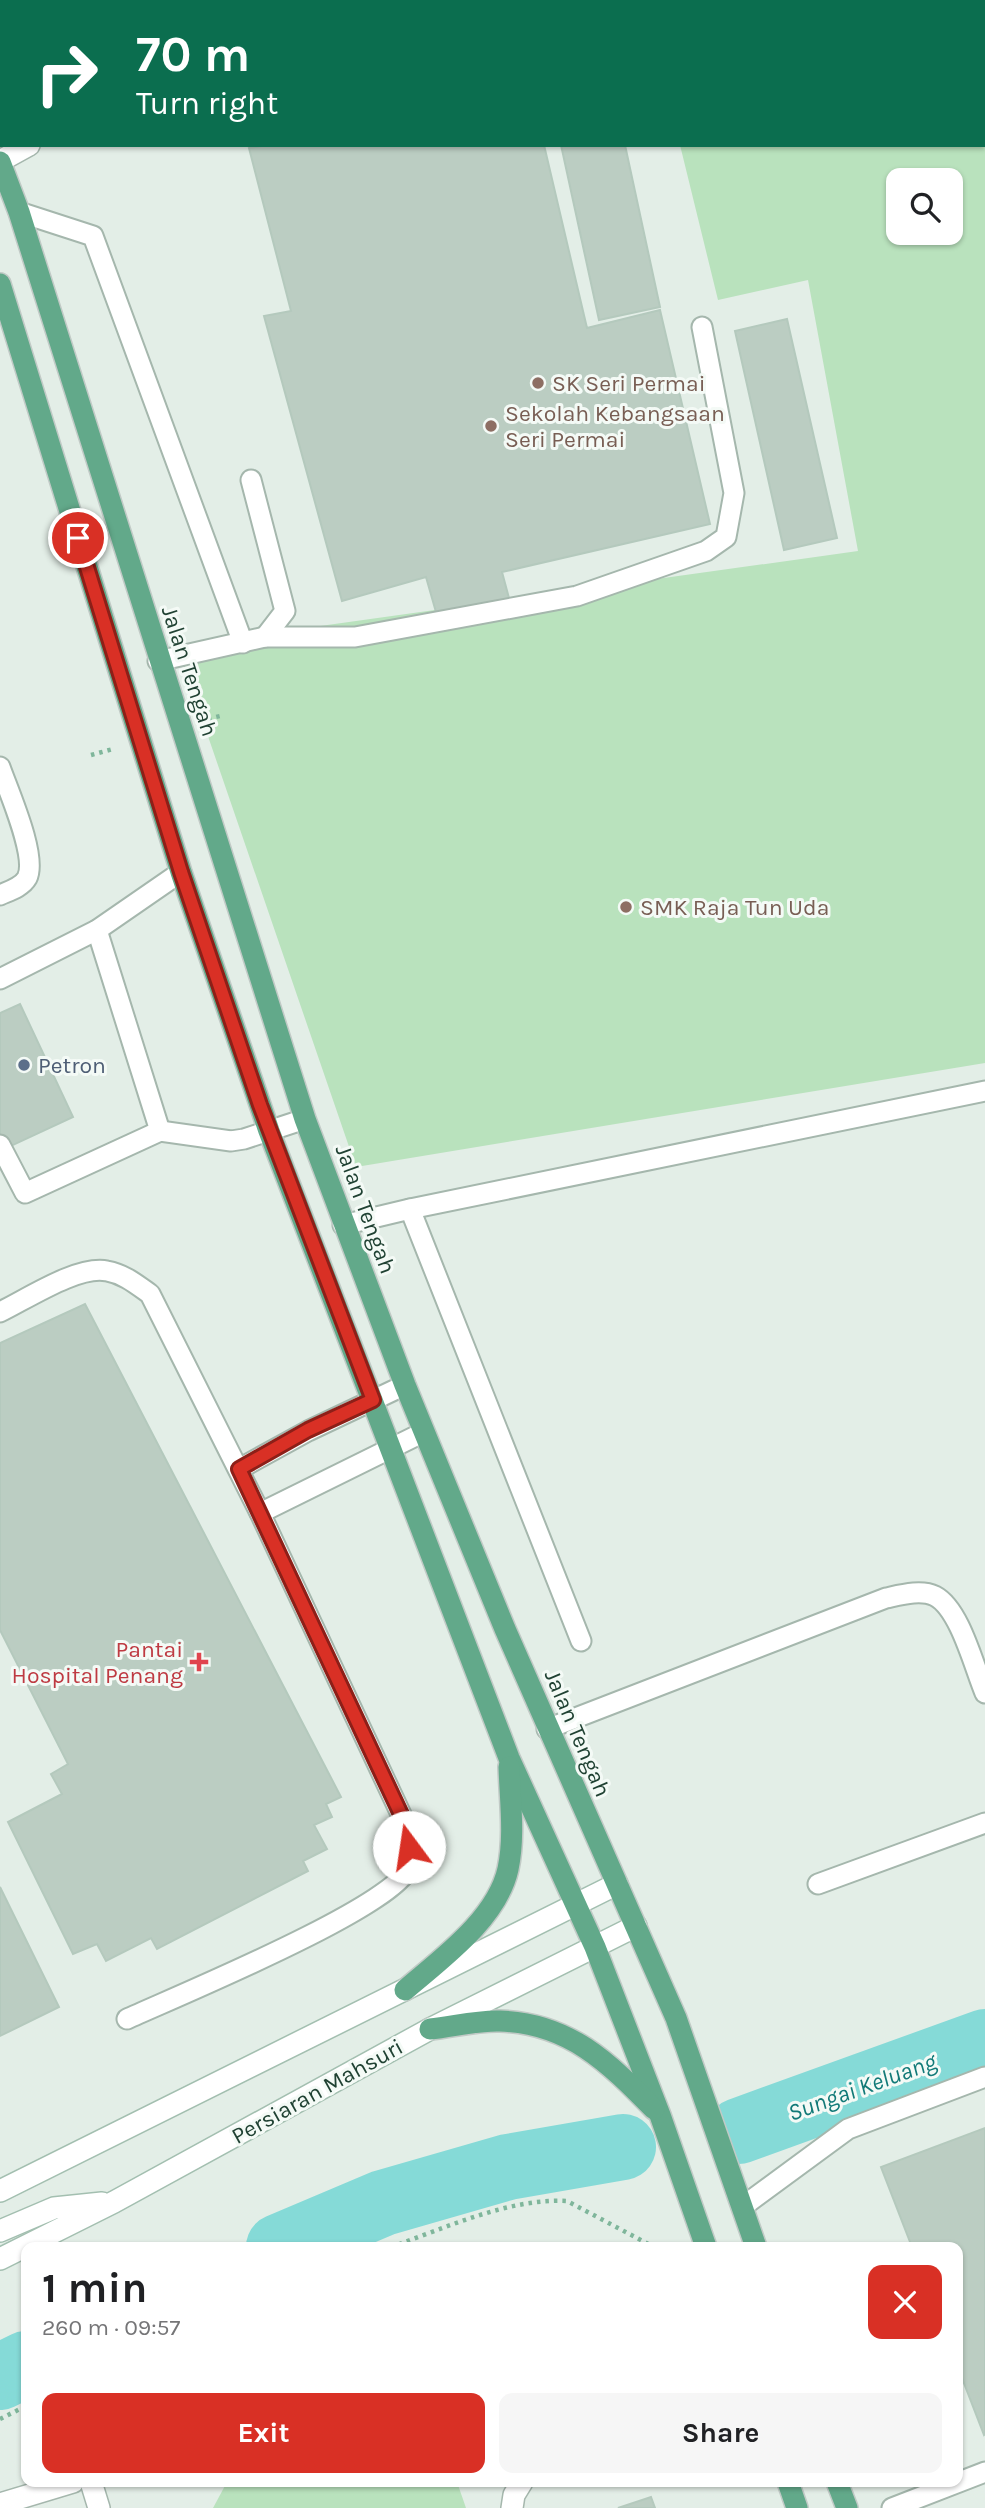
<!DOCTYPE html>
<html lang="en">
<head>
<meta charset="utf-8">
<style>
  :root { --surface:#fff; --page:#f6f6f6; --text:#202124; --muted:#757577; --accent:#d93025 }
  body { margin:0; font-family:Karla,sans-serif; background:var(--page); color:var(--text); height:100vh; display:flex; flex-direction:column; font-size:26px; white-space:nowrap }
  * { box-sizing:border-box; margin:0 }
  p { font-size:23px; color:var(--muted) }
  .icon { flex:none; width:38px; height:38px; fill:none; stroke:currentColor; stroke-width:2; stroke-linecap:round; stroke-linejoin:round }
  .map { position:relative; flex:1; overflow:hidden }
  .panel { position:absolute; left:21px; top:2242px; width:942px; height:245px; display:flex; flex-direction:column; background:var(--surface); border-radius:14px; box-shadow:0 2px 5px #0004 }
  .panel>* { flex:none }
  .top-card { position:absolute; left:0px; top:0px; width:985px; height:147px; box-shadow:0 2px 5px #0004; background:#0b6e4f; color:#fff; overflow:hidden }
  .tools { position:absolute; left:886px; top:168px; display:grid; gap:14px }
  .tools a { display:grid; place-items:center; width:77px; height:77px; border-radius:14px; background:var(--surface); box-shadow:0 2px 5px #0004; font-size:35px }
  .pin { position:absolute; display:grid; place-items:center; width:60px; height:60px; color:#fff; margin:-30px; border:4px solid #fff; border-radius:50%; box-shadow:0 2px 7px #0007 }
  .me { position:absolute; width:77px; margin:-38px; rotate:346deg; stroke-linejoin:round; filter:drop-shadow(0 0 5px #0008) }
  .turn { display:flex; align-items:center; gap:24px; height:147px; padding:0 21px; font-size:32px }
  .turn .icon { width:91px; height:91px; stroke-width:2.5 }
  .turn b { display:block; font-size:49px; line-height:60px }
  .round { display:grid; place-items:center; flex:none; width:74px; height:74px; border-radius:14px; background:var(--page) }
  .summary { display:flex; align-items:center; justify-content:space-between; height:119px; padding:0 21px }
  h1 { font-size:42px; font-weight:700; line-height:52px }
  .button { display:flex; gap:14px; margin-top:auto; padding:14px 21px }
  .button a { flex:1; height:80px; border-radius:14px; background:var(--accent); color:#fff; font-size:28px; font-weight:700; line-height:80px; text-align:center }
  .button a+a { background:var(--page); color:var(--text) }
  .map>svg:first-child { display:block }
  .green { fill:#b9e2bd; fill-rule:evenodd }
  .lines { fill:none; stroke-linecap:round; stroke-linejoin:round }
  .river { stroke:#85dad7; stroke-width:66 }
  .building { fill:#bbcdc2; stroke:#b4c9bd; stroke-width:2 }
  .lane-casing { stroke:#a5b7ad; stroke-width:23 }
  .street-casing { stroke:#a5b7ad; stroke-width:24 }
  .secondary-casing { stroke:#a3bfb0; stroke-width:24 }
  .primary-casing { stroke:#c1cac6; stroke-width:24 }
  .path { stroke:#7fb69b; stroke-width:4.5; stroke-dasharray:3.5 5; stroke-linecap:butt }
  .lane { stroke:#fff; stroke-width:19 }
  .street { stroke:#fff; stroke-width:21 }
  .secondary { stroke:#fff; stroke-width:21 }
  .primary { stroke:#62a98a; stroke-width:21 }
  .route-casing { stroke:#8d1f18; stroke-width:18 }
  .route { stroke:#d93025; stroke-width:12 }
  .education-dot { fill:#8d6e63; stroke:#f4faf6; stroke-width:2.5 }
  .service-dot { fill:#5c6f8a; stroke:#f4faf6; stroke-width:2.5 }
  .health-dot { fill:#e0444e; stroke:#f4faf6; stroke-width:2.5 }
  .labels { text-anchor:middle; stroke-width:6; stroke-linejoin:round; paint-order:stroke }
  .education-label { font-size:23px; fill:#785e54; stroke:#f4faf6; text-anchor:start }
  .street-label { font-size:23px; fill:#204233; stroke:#f4faf6 }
  .service-label { font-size:23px; fill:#4e5e75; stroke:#f4faf6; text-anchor:start }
  .health-label { font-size:23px; fill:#be3a42; stroke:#f4faf6; text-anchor:end }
  .water-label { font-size:24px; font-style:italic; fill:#127a78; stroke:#f4faf6 }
</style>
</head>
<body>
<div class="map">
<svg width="985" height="2508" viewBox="0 0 985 2508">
  <rect width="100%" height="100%" fill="#e3eee7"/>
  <g class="green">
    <path d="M833,0h152v1063l-629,104 -179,-521 681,-95 -50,-271 -90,20 -38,-155h304v-143h-159zM898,180h52v53h-52z"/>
    <path d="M227,2482h230l9,26h-253z"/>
  </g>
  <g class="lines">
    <g class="river">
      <path d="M739,2131l246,-89"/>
      <path d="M279,2247l104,-44 125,-36 115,-20"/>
      <path d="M0,2377l26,-13"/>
    </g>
  </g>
  <g class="building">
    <path d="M173,0h116l1,2h-117z"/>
    <path d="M329,0h93l1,2h-94z"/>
    <path d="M602,0h77l-1,2z"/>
    <path d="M701,0h53l-1,2z"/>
    <path d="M268,145h276l43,183 73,-18 50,214 -208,48 8,30 -72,17 -12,-42 -84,24 -78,-285 27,-5 -42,-163z"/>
    <path d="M561,145h64l35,162 -61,13z"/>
    <path d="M787,319l50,219 -53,12 -49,-219z"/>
    <path d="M20,1004l53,113 -73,34v-138z"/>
    <path d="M85,1304l256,493 -15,7 6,13 -18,8 13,24 -24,12 5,10 -151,78 -6,-11 -45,23 -9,-17 -24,10 -65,-132 54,-28 -11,-20 17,-10 -68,-134v-287z"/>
    <path d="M0,1887l59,120 -59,29z"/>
    <path d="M985,2128v306l-1,1 -27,-70v-118h-45l-31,-80z"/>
    <path d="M651,2497l4,11h-37z"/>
  </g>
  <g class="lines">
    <defs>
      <g id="lane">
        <path d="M320,0v2"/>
        <path d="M67,2v-2"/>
        <path d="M459,2l1,-2"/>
        <path d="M19,212l74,24 150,407"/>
        <path d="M251,480l34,131 -20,26"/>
        <path d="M158,661l107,-24h90l222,-41 129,-45 20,-14 8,-44 -32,-166"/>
        <path d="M0,767c8,23 38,90 27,111 -5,9 -18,13 -27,17"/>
        <path d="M97,930l63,201"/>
        <path d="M0,979l97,-49 84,-58"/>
        <path d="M0,1145l25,48 135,-62 71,10 13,-2 61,-20"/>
        <path d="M410,1209l171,432"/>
        <path d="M343,1225l67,-16 575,-118"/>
        <path d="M0,1312c27,-13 78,-47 107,-41 17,3 29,13 43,23l110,219 146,312c2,13 6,30 2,43 -14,39 -233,129 -281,151"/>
        <path d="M239,1469l69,-38 97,-46"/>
        <path d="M260,1513l164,-81"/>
        <path d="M547,1729l339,-131c14,-3 35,-9 49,-2 25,13 39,71 50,97"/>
        <path d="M818,1884l167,-61"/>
        <path d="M742,2207l106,-78 137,-52"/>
        <path d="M892,2508l93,-36"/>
      </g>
      <g id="street">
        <path d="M17,0l1,2"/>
        <path d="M0,161l29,-16"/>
        <path d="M91,2482l8,26"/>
        <path d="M0,2504l73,-22"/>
        <path d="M512,2508l2,-13 8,-13"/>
      </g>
      <g id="secondary">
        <path d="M0,2191l617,-307"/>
        <path d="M0,2231l54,-23 48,-5"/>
        <path d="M0,2259l114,-57 316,-173 206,-103"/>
      </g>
      <g id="primary">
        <path d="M0,162l19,50 286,907 100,266 100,244 171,389 80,229"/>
        <path d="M0,284l181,588 88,259 240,627 86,189 65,168 46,132"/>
        <path d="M405,1990c36,-31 92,-71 103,-121 7,-33 2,-69 1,-102"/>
        <path d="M430,2029c22,-2 47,-9 70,-8 69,2 108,41 154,88"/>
        <path d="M788,2482l9,26"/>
        <path d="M837,2482l10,26"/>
      </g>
    </defs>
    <use href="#lane" class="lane-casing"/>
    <use href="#street" class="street-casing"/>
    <use href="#secondary" class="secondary-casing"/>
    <use href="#primary" class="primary-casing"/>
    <g class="path">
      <path d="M208,719l16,-4"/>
      <path d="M91,755l22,-6"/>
      <path d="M391,2247c55,-19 117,-49 176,-46l87,46"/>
      <path d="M0,2419l26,-13"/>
    </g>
    <use href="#lane" class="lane"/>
    <use href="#street" class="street"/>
    <use href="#secondary" class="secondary"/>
    <use href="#primary" class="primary"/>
  </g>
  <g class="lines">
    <defs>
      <path id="route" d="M78,538l103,334 79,233 113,295 -65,30 -69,39 167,356 3,22"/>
    </defs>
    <use href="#route" class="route-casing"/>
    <use href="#route" class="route"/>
  </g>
  <g class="education-dot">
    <circle cx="538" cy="383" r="7"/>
    <circle cx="491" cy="426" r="7"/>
    <circle cx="626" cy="907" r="7"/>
  </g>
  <circle class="service-dot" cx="24" cy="1065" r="7"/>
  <path class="health-dot" d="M195.5 1651.5h7v7h7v7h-7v7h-7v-7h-7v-7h7z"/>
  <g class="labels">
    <g class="education-label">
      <text x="552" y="391">SK Seri Permai</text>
      <text x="505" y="421">Sekolah Kebangsaan<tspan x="505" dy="26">Seri Permai</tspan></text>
      <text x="640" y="915">SMK Raja Tun Uda</text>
    </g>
    <g class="street-label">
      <text transform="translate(190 671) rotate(72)" y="8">Jalan Tengah</text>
      <text transform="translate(366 1209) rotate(70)" y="8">Jalan Tengah</text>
      <text transform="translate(578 1733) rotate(67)" y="8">Jalan Tengah</text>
      <text transform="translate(317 2091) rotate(-29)" y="8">Persiaran Mahsuri</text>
    </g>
    <g class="service-label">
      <text x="38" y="1073">Petron</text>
    </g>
    <g class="health-label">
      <text x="183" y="1657">Pantai<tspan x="183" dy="26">Hospital Penang</tspan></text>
    </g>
    <g class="water-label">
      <text transform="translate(862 2087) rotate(-20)" y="8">Sungai Keluang</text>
    </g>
  </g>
</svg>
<div class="tools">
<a><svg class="icon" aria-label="search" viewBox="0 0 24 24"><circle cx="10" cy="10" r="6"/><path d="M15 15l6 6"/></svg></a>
</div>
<div class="pin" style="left:78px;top:538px;background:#d93025"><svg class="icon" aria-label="arrive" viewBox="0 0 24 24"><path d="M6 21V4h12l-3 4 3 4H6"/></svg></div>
<svg class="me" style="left:409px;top:1847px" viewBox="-20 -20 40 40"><circle r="19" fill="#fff"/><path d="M0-13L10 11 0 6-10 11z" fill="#d93025"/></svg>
<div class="top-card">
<div class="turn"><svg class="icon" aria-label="right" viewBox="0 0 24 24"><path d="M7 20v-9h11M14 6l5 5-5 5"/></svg><div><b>70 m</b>Turn right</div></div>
</div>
<section class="panel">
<div class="summary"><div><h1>1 min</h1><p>260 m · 09:57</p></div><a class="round" style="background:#d93025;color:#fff"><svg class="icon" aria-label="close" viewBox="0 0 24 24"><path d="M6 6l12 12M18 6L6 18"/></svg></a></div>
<div class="button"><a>Exit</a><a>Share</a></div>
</section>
</div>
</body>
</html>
